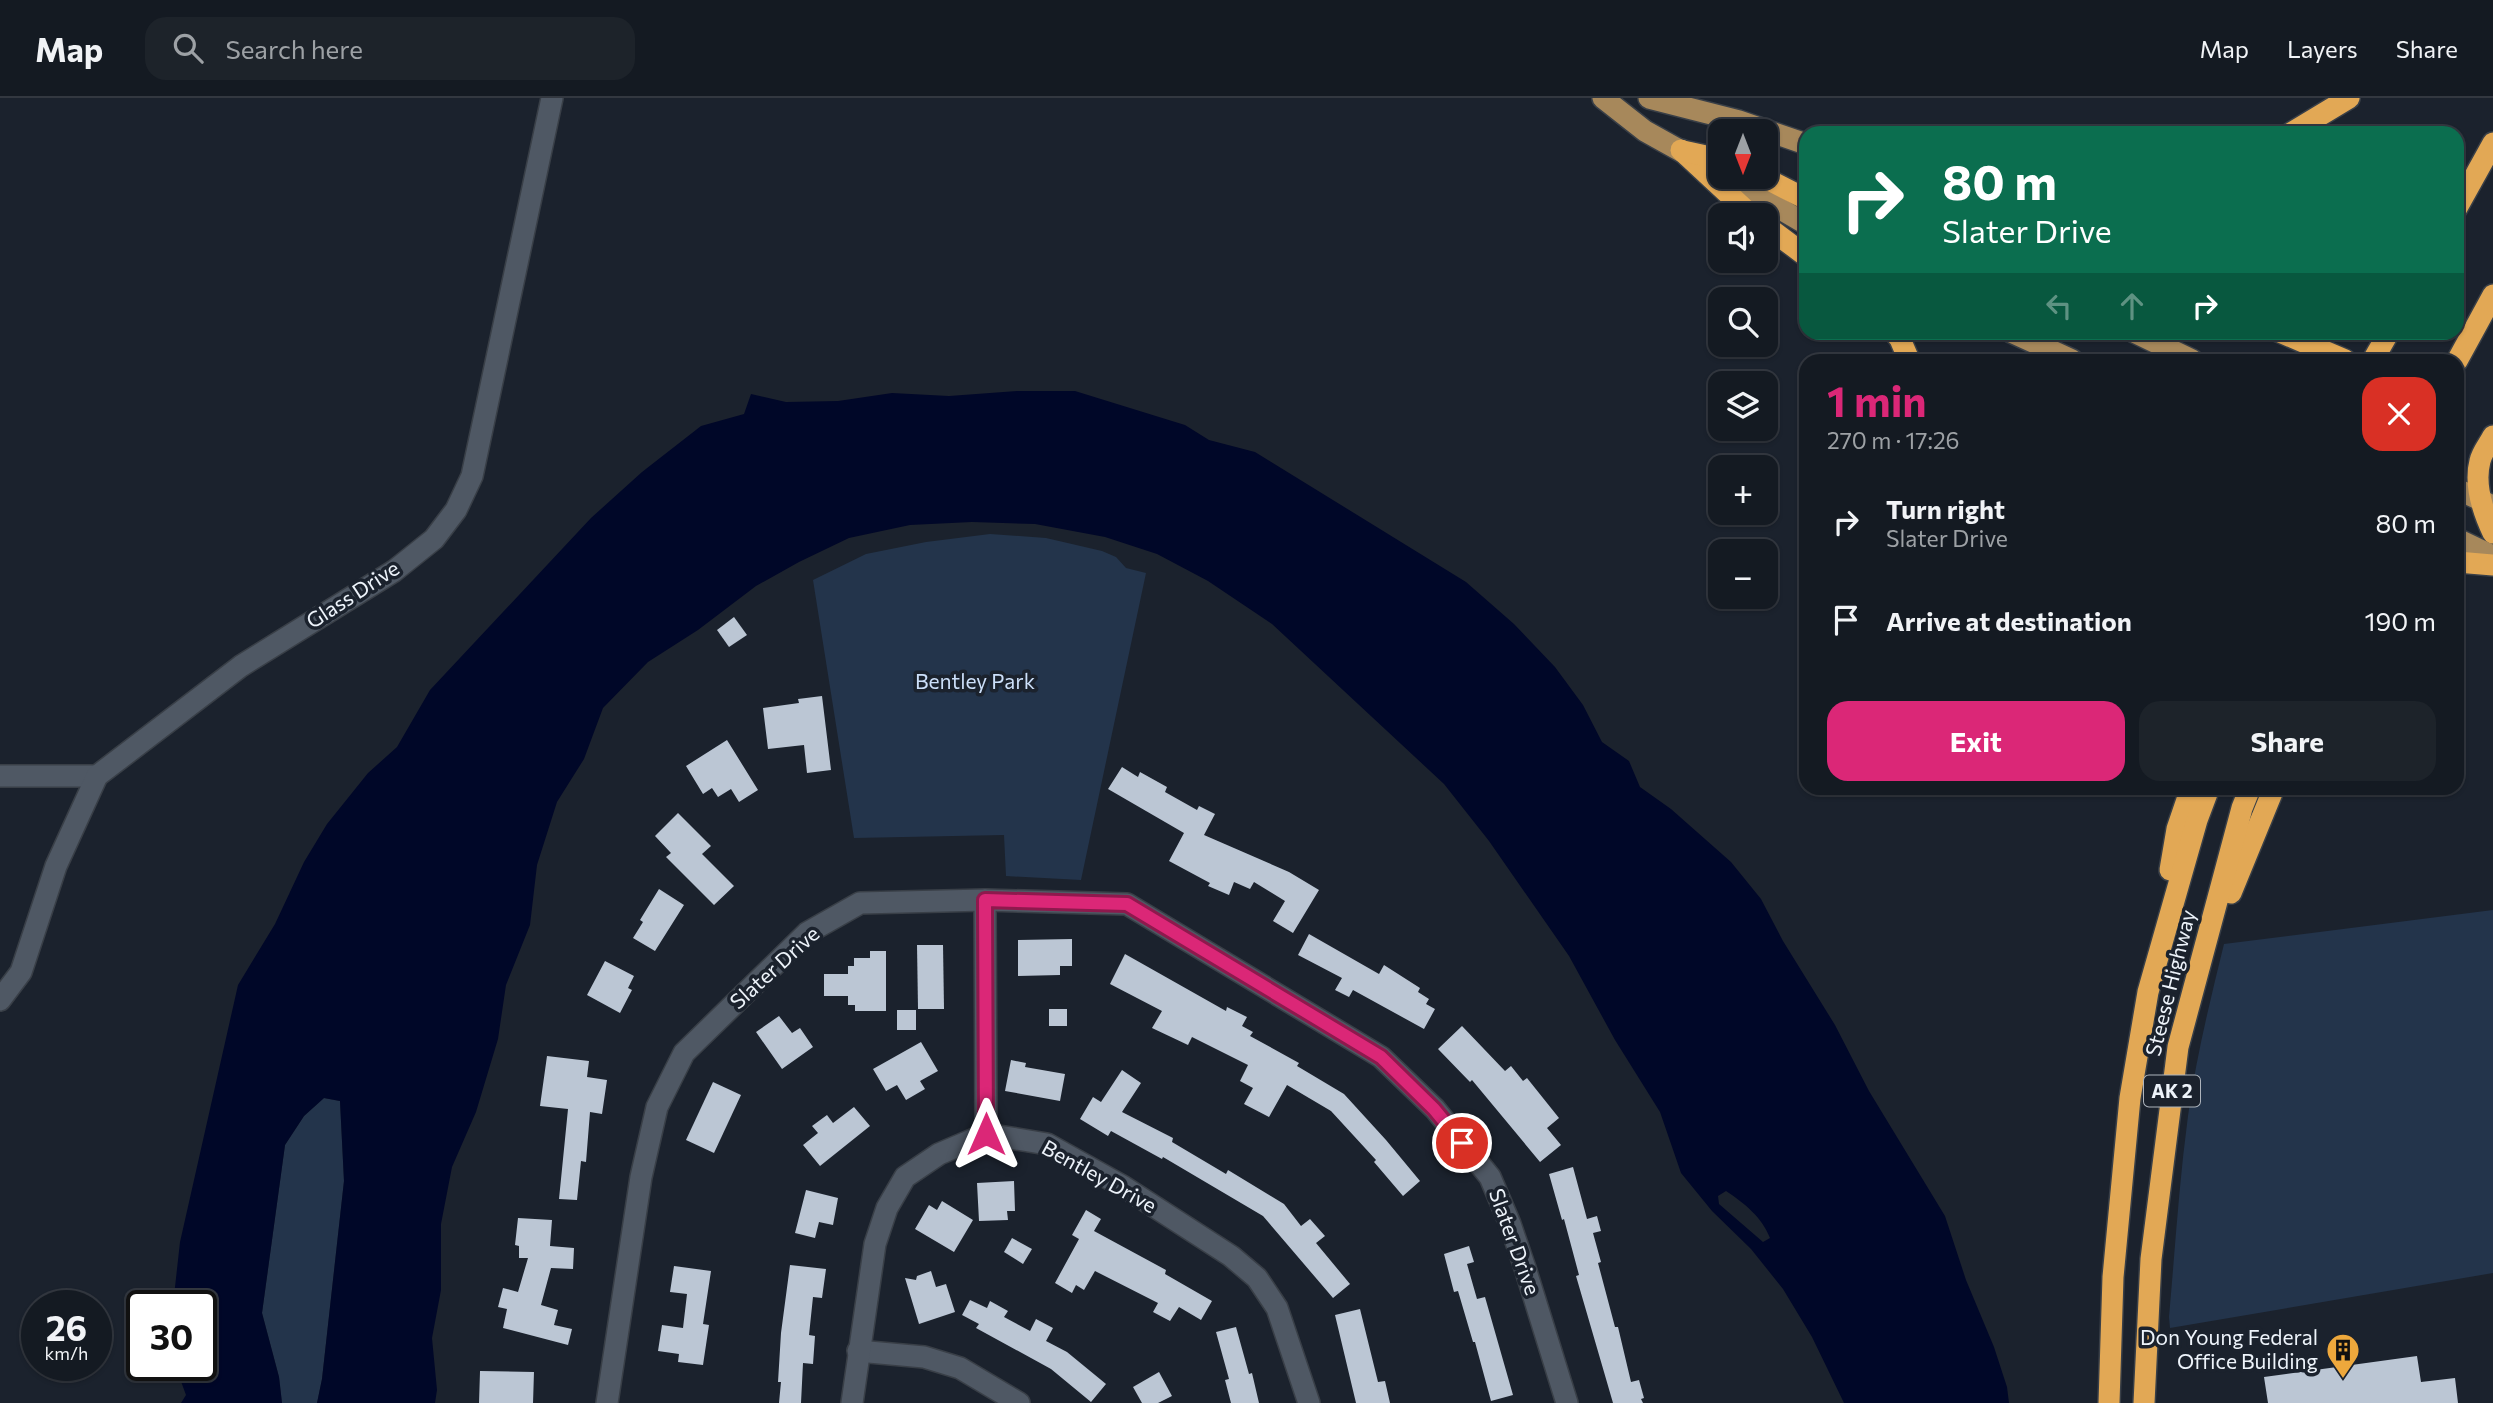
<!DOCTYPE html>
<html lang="en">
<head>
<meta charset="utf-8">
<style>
  :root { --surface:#141a22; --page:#1d232a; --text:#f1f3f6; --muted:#9da1a5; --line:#333840; --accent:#db2777 }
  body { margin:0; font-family:Commissioner,sans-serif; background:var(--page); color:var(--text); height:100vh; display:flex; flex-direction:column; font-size:26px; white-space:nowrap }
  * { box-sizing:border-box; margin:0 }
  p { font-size:23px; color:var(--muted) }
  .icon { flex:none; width:38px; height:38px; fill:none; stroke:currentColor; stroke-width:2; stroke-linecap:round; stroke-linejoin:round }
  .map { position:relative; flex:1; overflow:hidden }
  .sheet { position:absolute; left:1799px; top:256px; width:665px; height:441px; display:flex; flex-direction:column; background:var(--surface); border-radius:21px; box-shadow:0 2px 5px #0004,0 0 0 2px var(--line) }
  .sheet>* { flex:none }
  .guide { position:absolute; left:1799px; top:28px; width:665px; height:214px; border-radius:21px; box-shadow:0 2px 5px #0004,0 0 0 2px var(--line); background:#0b6e4f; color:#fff; overflow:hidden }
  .needle { width:46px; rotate:180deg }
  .fabs { position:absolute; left:1708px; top:21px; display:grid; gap:14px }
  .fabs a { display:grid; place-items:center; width:70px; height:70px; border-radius:14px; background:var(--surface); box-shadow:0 2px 5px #0004,0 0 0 2px var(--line); font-size:35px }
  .speed { position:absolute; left:21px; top:1192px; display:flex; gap:14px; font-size:35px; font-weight:700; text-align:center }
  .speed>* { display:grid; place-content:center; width:91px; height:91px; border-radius:50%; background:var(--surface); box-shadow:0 2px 5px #0004,0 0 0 2px var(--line); line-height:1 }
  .speed small { font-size:18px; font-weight:400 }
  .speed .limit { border:4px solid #111; border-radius:10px; background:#fff; color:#111 }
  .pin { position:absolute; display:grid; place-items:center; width:60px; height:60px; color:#fff; margin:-30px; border:4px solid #fff; border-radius:50%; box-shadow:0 2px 7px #0007 }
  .me { position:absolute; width:77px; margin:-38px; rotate:0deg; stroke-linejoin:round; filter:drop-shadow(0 0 5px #0008) }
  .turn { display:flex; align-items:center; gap:24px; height:147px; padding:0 28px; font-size:32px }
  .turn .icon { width:91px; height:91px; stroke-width:2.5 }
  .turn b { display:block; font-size:49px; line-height:60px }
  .lanes { display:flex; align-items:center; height:66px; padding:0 28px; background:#0003; justify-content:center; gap:35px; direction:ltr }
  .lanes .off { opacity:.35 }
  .round { display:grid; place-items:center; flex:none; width:74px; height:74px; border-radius:21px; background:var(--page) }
  .summary { display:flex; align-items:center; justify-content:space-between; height:119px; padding:0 28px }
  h1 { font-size:42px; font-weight:700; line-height:52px; color:var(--accent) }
  .primary-button { display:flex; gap:14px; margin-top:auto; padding:14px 28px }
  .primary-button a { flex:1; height:80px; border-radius:21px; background:var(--accent); color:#fff; font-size:28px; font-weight:700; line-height:80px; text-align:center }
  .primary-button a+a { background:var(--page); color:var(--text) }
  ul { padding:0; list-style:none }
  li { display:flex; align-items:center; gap:21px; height:98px; padding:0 28px }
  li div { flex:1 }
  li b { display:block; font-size:26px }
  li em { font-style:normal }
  header { display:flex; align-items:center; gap:42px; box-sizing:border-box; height:98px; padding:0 35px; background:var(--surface); border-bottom:2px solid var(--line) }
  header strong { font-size:33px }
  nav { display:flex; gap:38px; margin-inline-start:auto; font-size:24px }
  .search { width:490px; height:63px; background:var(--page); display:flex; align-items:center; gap:18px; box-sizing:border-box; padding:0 24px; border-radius:21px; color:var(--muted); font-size:26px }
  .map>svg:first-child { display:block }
  .green { fill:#23344b }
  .water { fill:#000728; fill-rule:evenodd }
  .building { fill:#bbc6d4 }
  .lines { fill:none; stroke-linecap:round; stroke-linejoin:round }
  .minor-casing { stroke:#393f47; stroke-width:24 }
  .major-casing { stroke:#393f47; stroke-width:24 }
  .highway-casing { stroke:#393f47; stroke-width:24 }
  .minor { stroke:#4f5864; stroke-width:21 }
  .major { stroke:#a7885b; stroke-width:21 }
  .highway { stroke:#e2a855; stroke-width:21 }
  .route-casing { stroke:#8e194d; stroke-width:18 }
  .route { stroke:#db2777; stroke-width:12 }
  .labels { text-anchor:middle; stroke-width:7; stroke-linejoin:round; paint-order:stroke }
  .shield { fill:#1b222d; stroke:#aeb4bc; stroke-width:2 }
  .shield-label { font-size:19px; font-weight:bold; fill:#edf3fa }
  .street-label { font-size:21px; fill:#edf3fa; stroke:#1b222d }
  .park-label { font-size:21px; fill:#ccdff9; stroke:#1b222d }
  .poi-label { font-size:21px; fill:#edf3fa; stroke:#1b222d; text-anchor:end }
</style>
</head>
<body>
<header>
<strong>Map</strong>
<div class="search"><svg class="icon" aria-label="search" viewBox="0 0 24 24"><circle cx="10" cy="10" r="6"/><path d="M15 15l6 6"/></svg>Search here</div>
<nav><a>Map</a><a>Layers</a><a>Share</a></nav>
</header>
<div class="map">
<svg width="2493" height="1305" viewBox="0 0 2493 1305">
  <rect width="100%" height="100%" fill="#1b222d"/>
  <g class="green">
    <path d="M990,436l56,4 56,13 14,6 10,11 20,5 -65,307 -75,-4 -2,-41 -150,3 -41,-258 53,-26 60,-12z"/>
    <path d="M2493,812v363l-323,55 -1,-11c6,-67 10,-134 19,-201 8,-58 22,-115 36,-172z"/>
    <path d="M324,1000l16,3 4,80 -22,198 -5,24h-35l-3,-26 -17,-64 23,-168 19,-29z"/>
  </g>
  <path class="water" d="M1017,293h58l110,34 24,15 46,12 211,130 48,42 41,43 28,38 19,37 27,19 11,26 31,22 60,53 30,37 22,42 52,84 34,66 76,125 21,64 28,67 13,40 2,16h-165l-32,-66 -29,-48 -32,-40 -39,-38 -31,-38 -21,-61 -45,-72 -46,-84 -80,-115 -45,-57 -172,-160 -64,-43 -51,-27 -52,-17 -70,-13 -63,-2 -62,3 -61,13 -50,24 -43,24 -58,44 -50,32 -45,46 -19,51 -27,43 -20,63 -7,60 -24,60 -8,54 -22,73 -24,55 -11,57v66l-9,48 5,52 -2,13h-118l5,-24 22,-198 -4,-80 -16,-3 -20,18 -19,29 -23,168 17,64 3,26h-101l5,-8 -7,-19 -2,-11h24v-59l-28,-1 7,-63 58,-257 37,-61 29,-62 23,-38 41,-51 29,-26 33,-57 161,-172 51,-46 59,-46 43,-12 7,-20 35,8 52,-1 54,-8 57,3zM1726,1093c18,12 36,26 44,47l-7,4 -44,-38 -1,-8z"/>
  <g class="building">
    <path d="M734,519l13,18 -18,12 -12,-17z"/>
    <path d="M822,598l9,74 -24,3 -3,-28 -36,4 -5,-41 36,-5 -1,-4z"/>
    <path d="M727,642l31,50 -19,12 -8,-13 -13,8 -6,-9 -9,6 -17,-28z"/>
    <path d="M1122,669l16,10 2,-5 27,15 -2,5 32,18 2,-4 16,8 -11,21 85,37 30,18 -26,43 -20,-12 12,-20 -31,-19 -4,7 -16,-7 -5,13 -21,-9 2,-3 -41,-22 15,-28 -76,-44z"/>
    <path d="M678,715l33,33 -9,8 32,32 -20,19 -48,-48 5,-4 -16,-17z"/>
    <path d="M659,791l25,16 -29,46 -22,-13 10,-16 -3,-2z"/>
    <path d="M1309,836l70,40 5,-9 36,23 -2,4 11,7 -3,5 9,5 -11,20 -71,-39 -4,7 -14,-7 7,-12 -44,-23z"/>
    <path d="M1072,841v27h-12v9l-42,1v-36z"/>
    <path d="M917,847h26l1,64h-26z"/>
    <path d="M870,853h16v60h-31v-6h-7v-9h-24v-22h24v-8h6v-8h16z"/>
    <path d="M1125,856l101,57 1,-4 20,10 -5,9 11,6 -3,4 49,27 -2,3 47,28 42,46 34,41 -17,15 -29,-34 2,-2 -45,-49 -44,-26 -18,32 -25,-13 9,-16 -13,-7 8,-16 -56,-28 -4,8 -36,-17 10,-17 -52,-27z"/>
    <path d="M605,863l29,15 -6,12 4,2 -12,23 -33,-18z"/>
    <rect x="1049" y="911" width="18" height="17"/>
    <rect x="897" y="912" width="19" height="20"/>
    <path d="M779,918l13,17 8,-5 13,19 -31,22 -26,-37z"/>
    <path d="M1462,928l43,45 6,-5 12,15 4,-3 32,40 -12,10 14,17 -21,17 -68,-82 -2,2 -32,-33z"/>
    <path d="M921,944l17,29 -18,10 5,8 -19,11 -9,-15 -11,6 -13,-22z"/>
    <path d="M547,958l42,5 -2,16 20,3 -5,34 -12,-2 -4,50 -5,-1 -4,39 -18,-1 9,-90 -28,-3z"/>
    <path d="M1011,962l15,3 -1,4 40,7 -5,27 -55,-10z"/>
    <path d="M1122,972l19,13 -19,29 51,26 -1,4 54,32 2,-4 56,34 17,22 9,-7 15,17 -9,7 34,41 -17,14 -70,-82 -100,-59 -1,2 -51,-28 -3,5 -28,-17 13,-22 8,5z"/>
    <path d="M713,984l28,13 -27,58 -28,-13z"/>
    <path d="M854,1009l16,19 -50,40 -17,-21 15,-12 -6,-7 15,-11 6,8z"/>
    <path d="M1573,1069l14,52 10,-3 4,15 -8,2 8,29 -3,1 17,64h3l13,55 8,-2 5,18 -3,1 2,4h-30l-9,-31 -28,-96 3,-1 -15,-56 -2,1 -13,-46z"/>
    <path d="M1014,1083l1,30h-8l1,9 -29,1 -2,-38z"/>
    <path d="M806,1092l32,8 -5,27 -14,-3 -4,16 -20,-5z"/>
    <path d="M942,1103l31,19 -19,32 -39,-23 14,-24 8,5z"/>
    <path d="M1086,1112l15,9 -7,12 72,39 -1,4 47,27 -11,19 -22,-13 -9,14 -17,-9 5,-9 -63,-32 -11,19 -8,-5 -4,8 -17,-10 24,-44 -7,-4z"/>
    <path d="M518,1120l34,2 -2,26 24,2 -1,21 -22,-1 -10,37 17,5 -4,15 18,4 -4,16 -65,-17 4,-19 -9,-2 5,-19 15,4 10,-34h-9v-12l-4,-1z"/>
    <path d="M1012,1140l20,11 -9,15 -19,-12z"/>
    <path d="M1469,1148l5,16 -7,2 10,35 8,-2 28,98 -22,6 -16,-59h-2l-15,-51 -4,1 -10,-38z"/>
    <path d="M790,1167l36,4 -4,29 -9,-1 -4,38 6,1 -2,28 -10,-1 -2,40h-22l2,-21h-3l3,-49z"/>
    <path d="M674,1168l37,5 -8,53 6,1 -6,40 -25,-3 1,-8 -21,-3 4,-26 21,3 4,-34 -17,-2z"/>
    <path d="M931,1173l5,16 10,-3 9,28 -36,12 -14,-46 11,2 1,-4z"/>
    <path d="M970,1202l17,8 3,-7 18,10 -4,6 26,14 6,-12 17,9 -7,13 21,11 39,32 -15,18 -40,-33 -75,-41 3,-4 -17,-9z"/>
    <path d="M1360,1211l18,73 7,-1 5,22h-34l-21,-88z"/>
    <path d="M1236,1229l13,47 3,-1 7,30h-28l-6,-23 4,-1 -13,-47z"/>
    <path d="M2417,1258l4,26 34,-4 3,25h-190l-4,-26z"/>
    <path d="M480,1273l54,1 -1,31h-54z"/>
    <path d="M1159,1274l13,24 -14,7h-16l-9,-16z"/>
  </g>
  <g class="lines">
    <defs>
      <g id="minor">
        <path d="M0,678h97"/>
        <path d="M985,802l1,234"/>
        <path d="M0,902l21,-28 35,-106 41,-90 144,-110 153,-95 40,-32 22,-29 16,-34 80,-378"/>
        <path d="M858,1253l66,6 36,11 59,35"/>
        <path d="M607,1305l34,-226 16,-70 27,-54 123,-120 53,-30 125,-3 142,4 254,153 54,52 55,68 20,47 15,44 42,135"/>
        <path d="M852,1305l23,-159 12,-36 18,-31 34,-23 47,-20 61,10 77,43 107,69 26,22 20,30 32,95"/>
      </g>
      <g id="major">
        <path d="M1603,0l42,33 52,29"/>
        <path d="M1649,0l90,23 67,23"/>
        <path d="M1726,79l80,47"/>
        <path d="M2011,234l61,28"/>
        <path d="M2134,234l58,28"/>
        <path d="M2457,391l36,17"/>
        <path d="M2457,441l36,17"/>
      </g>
      <g id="highway">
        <path d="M2291,35l58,-35"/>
        <path d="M1681,52l70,65"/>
        <path d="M1683,53l37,8"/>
        <path d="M1763,79l43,22"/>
        <path d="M2457,110l36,-65"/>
        <path d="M1766,128l40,30"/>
        <path d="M1894,234l6,7 9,21"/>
        <path d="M2280,234l65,28"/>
        <path d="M2373,262l16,-28"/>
        <path d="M2457,263l36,-66"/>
        <path d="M2493,338c-4,8 -11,16 -13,25 -6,23 3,51 13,72"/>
        <path d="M2457,464l36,3"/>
        <path d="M2170,772l7,-41 14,-41"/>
        <path d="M2231,795l43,-105"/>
        <path d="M2109,1305l4,-126 17,-179 18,-106 49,-172 12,-32"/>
        <path d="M2144,1305l7,-144 27,-212 64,-239 8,-20"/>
      </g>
    </defs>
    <use href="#minor" class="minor-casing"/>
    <use href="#major" class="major-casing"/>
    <use href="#highway" class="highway-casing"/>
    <use href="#minor" class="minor"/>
    <use href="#major" class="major"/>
    <use href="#highway" class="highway"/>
  </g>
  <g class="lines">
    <defs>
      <path id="route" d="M986,1036l-1,-234 142,4 254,153 53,52 28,34"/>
    </defs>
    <use href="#route" class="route-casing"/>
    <use href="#route" class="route"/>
  </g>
  <defs>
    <symbol id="building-pin" viewBox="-11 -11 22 30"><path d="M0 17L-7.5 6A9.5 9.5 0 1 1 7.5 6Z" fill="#eea83c" stroke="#1b222d"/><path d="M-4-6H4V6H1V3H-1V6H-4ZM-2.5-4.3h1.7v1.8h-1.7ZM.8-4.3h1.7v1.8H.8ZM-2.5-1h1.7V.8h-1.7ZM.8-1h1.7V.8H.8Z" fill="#111"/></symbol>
  </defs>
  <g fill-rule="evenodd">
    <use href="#building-pin" x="2324" y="1233" width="38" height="52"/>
  </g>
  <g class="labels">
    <rect class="shield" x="2144" y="977.5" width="56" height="31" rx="5"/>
    <g class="shield-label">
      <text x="2172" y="1000">AK 2</text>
    </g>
    <g class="street-label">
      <text transform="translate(353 497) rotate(-33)" y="7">Glass Drive</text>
      <text transform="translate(775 870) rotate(-42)" y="7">Slater Drive</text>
      <text transform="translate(2171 885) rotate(-76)" y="7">Steese Highway</text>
      <text transform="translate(1099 1079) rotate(29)" y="7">Bentley Drive</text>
      <text transform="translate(1514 1144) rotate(70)" y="7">Slater Drive</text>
    </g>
    <g class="park-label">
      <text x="975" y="591">Bentley Park</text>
    </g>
    <g class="poi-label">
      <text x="2318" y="1247">Don Young Federal<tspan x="2318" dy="24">Office Building</tspan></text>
    </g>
  </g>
</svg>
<div class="fabs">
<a><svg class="needle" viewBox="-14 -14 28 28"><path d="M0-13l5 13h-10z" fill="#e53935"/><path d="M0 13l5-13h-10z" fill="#9da1a5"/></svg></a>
<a><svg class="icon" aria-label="sound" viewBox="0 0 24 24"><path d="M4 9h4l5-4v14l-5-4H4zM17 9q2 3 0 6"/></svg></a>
<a><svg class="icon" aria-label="search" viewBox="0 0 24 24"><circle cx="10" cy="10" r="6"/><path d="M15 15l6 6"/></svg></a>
<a><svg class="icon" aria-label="layers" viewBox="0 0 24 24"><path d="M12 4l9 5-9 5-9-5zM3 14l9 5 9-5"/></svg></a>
<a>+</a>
<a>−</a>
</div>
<div class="speed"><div>26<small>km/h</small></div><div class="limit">30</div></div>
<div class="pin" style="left:1462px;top:1045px;background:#d93025"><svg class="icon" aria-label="arrive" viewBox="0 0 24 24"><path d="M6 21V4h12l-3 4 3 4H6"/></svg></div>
<svg class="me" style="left:986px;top:1036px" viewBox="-20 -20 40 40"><path d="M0-17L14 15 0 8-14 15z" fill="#db2777" stroke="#fff" stroke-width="4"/></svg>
<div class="guide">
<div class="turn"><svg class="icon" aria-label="right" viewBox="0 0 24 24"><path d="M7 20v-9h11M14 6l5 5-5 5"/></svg><div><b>80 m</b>Slater Drive</div></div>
<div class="lanes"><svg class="icon off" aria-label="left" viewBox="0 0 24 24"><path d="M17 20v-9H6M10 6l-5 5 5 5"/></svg><svg class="icon off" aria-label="ahead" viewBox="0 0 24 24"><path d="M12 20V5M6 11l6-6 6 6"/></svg><svg class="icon" aria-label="right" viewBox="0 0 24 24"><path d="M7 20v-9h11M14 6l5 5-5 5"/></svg></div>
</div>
<section class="sheet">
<div class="summary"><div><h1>1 min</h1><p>270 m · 17:26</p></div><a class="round" style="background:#d93025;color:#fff"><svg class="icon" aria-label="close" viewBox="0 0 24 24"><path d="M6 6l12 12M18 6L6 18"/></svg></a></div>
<ul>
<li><svg class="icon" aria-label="right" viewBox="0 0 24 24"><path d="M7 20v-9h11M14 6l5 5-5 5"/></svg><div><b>Turn right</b><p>Slater Drive</p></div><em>80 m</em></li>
<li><svg class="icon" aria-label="arrive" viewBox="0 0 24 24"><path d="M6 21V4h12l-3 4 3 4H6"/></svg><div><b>Arrive at destination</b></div><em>190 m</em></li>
</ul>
<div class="primary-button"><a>Exit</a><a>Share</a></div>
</section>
</div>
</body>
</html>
